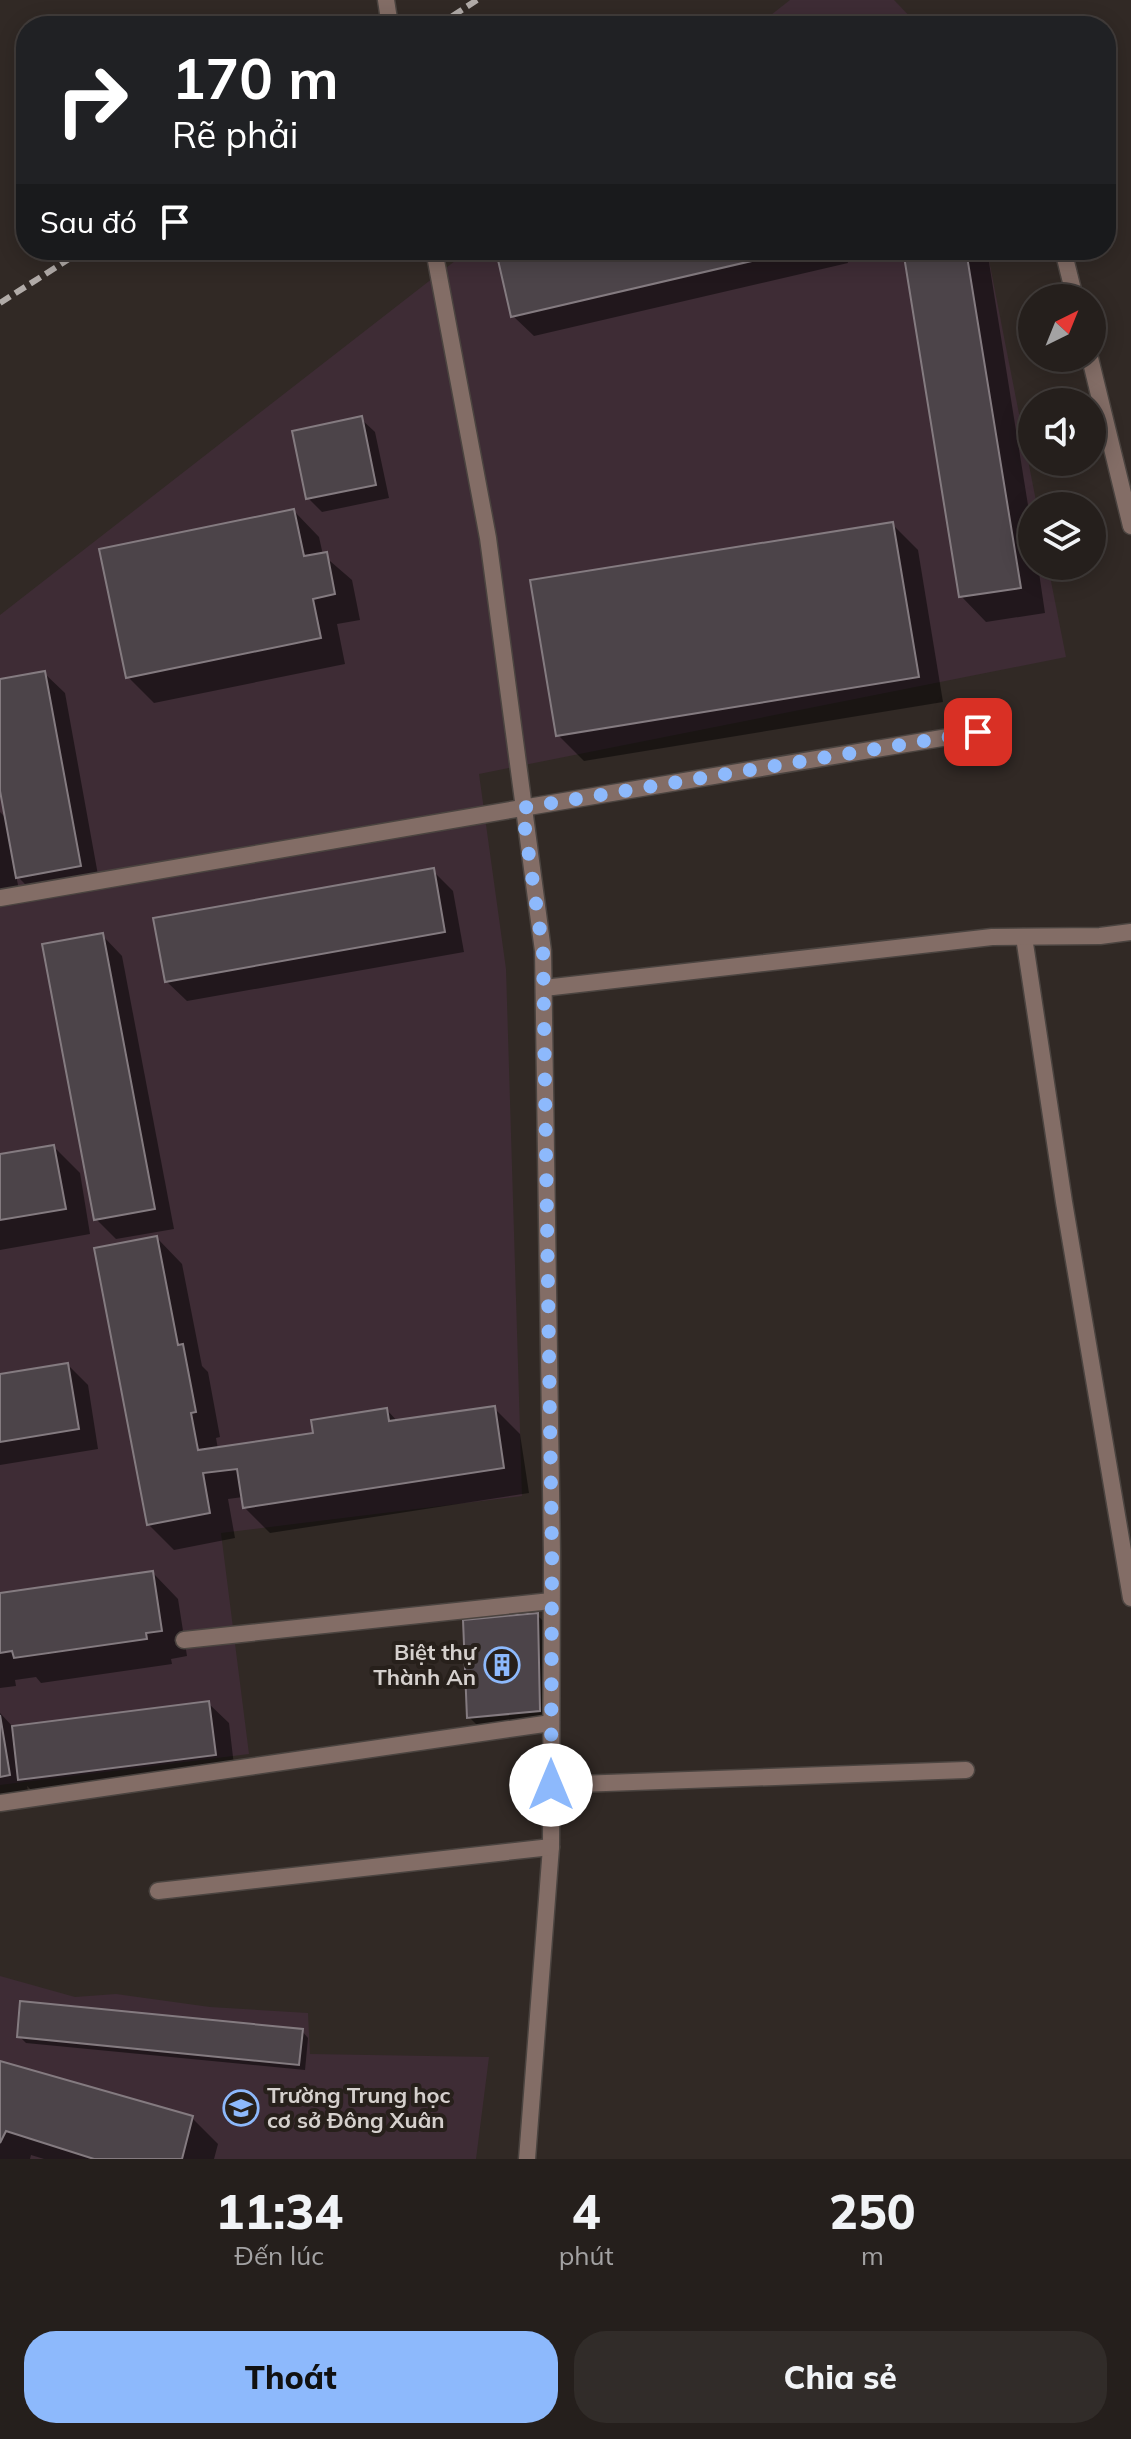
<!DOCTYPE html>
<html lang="vi">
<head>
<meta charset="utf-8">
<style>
  :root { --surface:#251f1c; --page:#312c29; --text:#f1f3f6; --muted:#a3a2a3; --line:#423d3b; --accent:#8db9fc }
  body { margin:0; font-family:Mulish,sans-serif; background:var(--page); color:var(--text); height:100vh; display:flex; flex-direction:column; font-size:30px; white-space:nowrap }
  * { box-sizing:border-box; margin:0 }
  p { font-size:26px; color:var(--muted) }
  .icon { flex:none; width:44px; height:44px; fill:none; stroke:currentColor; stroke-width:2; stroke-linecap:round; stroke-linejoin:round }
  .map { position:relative; height:2159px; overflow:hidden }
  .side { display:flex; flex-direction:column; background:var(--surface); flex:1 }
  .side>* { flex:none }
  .guide { position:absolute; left:16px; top:16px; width:1100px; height:244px; border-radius:32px; box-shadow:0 4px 20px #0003,0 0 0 2px var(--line); background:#202124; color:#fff; overflow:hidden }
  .needle { width:52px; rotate:43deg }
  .tools { position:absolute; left:1018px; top:284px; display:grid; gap:16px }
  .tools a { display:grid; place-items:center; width:88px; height:88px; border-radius:50%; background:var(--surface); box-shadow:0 4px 20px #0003,0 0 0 2px var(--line); font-size:40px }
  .pin { position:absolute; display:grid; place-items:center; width:68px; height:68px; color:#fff; margin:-34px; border-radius:16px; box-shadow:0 4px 12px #0006 }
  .me { position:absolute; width:88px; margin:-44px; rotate:0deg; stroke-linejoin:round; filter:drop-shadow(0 0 6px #0008) }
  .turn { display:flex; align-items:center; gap:28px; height:168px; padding:0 24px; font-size:36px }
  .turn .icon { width:104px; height:104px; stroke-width:2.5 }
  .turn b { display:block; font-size:56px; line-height:68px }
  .then { display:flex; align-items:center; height:76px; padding:0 24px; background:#0003; gap:16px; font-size:30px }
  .eta { display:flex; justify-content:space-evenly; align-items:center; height:136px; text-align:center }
  .eta b { font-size:48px; font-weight:800; line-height:56px }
  .cta { display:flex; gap:16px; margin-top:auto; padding:16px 24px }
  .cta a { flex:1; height:92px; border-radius:32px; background:var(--accent); color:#111; font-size:32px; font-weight:800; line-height:92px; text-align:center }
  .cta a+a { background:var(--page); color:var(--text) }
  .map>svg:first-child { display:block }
  .education { fill:#3e2c35 }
  .shadow { fill:#0007 }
  .building { fill:#4c4449; stroke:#847b80; stroke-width:2 }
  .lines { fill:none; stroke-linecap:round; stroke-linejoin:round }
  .service-casing { stroke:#4b4440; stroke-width:19 }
  .minor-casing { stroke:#4b4440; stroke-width:19 }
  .service { stroke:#836d66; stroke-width:16 }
  .minor { stroke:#836d66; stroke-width:16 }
  .rail { stroke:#b1aba8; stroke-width:6; stroke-dasharray:12 6; stroke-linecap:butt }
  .route { stroke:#8db9fc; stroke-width:14; stroke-dasharray:0 25.2 }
  .labels { text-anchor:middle; stroke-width:8; stroke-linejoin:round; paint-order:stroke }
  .poi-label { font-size:22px; font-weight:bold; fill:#d5d0cd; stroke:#27201b; text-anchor:end }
</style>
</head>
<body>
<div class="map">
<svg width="1131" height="2159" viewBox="0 0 1131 2159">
  <rect width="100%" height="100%" fill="#312925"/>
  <g class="education">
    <path d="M790,0h104l25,26h-162z"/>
    <path d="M469,250h518l50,256h-5v60h16l18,91 -587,117 27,195 16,527 -301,37 28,221 -249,31v-1170z"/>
    <path d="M0,1976l75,21 41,-3 94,13 98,6 2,41 179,3 -13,102h-476z"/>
  </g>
  <g class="shadow">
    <path d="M549,250h296l3,13 -314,73 -21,-20z"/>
    <path d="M905,250h82l45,280v36h6l7,47 -59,9 -25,-26z"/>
    <path d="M361,419l14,13 14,66 -67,14 -14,-14z"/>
    <path d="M294,511l25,26 4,18 29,25 8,40 -23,4 8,40 -191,39 -26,-26z"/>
    <path d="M892,524l26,26 25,152 -359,59 -26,-26z"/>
    <path d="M44,673l21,20 35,193 -62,11 -22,-22 3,15 -19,3v-81l7,7 -7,-39v-99z"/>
    <path d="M433,871l20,20 11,61 -277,49 -21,-20z"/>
    <path d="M102,935l20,21 52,273 -58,10 -20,-20z"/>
    <path d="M54,1147l26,26 10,61 -90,16v-94z"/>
    <path d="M157,1238l25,26 20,102 6,6 12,65 -4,1 2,11 97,-15 72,-24 11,12 96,-14 26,26 9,59 -259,40 -26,-26 -1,-10 -15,2 7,39 -61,12 -26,-26z"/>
    <path d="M68,1365l20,20 10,64 -98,16v-89z"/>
    <path d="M153,1573l25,26 9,57 -16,3 1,5 -131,19 -5,-6 -21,3 1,6 -16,2v-93z"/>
    <path d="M537,1615l20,20 2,96 -69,7 -21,-21z"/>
    <path d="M208,1703l21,20 6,51 -194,25 -14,-13 2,9 -29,4v-86l14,15z"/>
    <path d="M302,2031l6,7 -3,32 -279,-27 -7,-7z"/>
    <path d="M0,2063l192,55 26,26 -4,15h-170l-13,-4 -1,4h-30z"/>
  </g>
  <g class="building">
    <path d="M540,250h259l-288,67 -13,-57z"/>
    <path d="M903,250h63l55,338 -62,9z"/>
    <path d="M362,416l14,69 -70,14 -14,-68z"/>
    <path d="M294,509l10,47 23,-4 8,42 -22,5 8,39 -195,40 -27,-129z"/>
    <path d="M893,522l26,155 -363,59 -26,-156z"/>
    <path d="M45,671l36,195 -65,12 -16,-87v-112z"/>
    <path d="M434,868l11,64 -280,50 -12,-64z"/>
    <path d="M103,933l52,276 -61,11 -52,-276z"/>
    <path d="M54,1145l12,64 -66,11v-66z"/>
    <path d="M157,1236l21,109 5,-1 13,68 -5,1 7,37 115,-17 -2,-13 76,-12 2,13 106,-15 9,62 -261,40 -6,-39 -34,4 7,40 -63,12 -53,-277z"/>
    <path d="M68,1363l11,66 -79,13v-68z"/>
    <path d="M153,1571l9,60 -16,2 1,6 -133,19 -2,-7 -12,2v-60z"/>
    <path d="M538,1613l2,98 -73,7 -4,-98z"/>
    <path d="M209,1701l7,54 -198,25 -6,-54z"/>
    <path d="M0,1715l10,60 -10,2z"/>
    <path d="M20,2001l283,28 -4,36 -282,-28z"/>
    <path d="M0,2061l193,55 -11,43h-88l-88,-28 -6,12z"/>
  </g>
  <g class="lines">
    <defs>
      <g id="service">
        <path d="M0,898l522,-90"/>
        <path d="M184,1640l367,-39"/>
      </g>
      <g id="minor">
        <path d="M386,0l4,26"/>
        <path d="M434,250l54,288 55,413 9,605 -1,291 -24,312"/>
        <path d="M1063,250l12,48"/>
        <path d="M1090,358l41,168"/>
        <path d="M522,808l456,-76"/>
        <path d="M1024,937l40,265 67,396"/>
        <path d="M544,988l448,-51 108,-1 31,-4"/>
        <path d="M551,1785l415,-15"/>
        <path d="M0,1803l551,-80"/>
        <path d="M158,1891l393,-44"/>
      </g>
    </defs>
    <use href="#service" class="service-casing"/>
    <use href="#minor" class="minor-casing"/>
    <use href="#service" class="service"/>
    <use href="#minor" class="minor"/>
    <g class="rail">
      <path d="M437,26l40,-26"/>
      <path d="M0,303l83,-53"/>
    </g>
  </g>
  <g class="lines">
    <path class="route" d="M551,1785l1,-229 -9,-605 -21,-143 456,-76"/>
  </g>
  <defs>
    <symbol id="building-ring" viewBox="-11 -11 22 22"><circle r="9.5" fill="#27201b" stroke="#8db9fc" stroke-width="1.5"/><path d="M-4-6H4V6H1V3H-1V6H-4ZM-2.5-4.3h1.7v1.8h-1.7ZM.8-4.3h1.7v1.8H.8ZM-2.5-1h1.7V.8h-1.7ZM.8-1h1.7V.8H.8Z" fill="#8db9fc"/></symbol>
    <symbol id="school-ring" viewBox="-11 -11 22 22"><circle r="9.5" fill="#27201b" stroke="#8db9fc" stroke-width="1.5"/><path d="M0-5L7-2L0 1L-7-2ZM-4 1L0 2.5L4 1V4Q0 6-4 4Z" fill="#8db9fc"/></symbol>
  </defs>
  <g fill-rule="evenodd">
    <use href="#building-ring" x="482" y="1645" width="40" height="40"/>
    <use href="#school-ring" x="221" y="2088" width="40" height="40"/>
  </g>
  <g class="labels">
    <g class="poi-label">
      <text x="476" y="1660">Biệt thự<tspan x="476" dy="25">Thành An</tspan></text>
      <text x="267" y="2103" text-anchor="start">Trường Trung học<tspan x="267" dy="25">cơ sở Đông Xuân</tspan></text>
    </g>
  </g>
</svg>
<div class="tools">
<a><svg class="needle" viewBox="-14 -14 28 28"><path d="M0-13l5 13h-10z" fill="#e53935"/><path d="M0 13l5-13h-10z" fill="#a3a2a3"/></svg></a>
<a><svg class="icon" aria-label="sound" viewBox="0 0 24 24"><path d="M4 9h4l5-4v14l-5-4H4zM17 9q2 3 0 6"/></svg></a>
<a><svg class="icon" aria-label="layers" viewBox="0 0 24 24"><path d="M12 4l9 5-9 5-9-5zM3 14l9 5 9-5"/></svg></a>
</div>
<div class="pin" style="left:978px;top:732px;background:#d93025"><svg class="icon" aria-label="arrive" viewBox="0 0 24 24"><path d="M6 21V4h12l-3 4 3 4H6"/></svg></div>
<svg class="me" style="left:551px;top:1785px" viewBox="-20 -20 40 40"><circle r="19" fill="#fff"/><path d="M0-13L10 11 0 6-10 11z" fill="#8db9fc"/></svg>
<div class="guide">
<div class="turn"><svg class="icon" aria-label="right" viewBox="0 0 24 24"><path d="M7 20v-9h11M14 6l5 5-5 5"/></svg><div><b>170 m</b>Rẽ phải</div></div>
<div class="then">Sau đó<svg class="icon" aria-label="arrive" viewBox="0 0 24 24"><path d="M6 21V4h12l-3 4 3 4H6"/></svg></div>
</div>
</div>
<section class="side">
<div class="eta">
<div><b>11:34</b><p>Đến lúc</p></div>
<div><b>4</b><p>phút</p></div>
<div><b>250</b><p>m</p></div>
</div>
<div class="cta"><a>Thoát</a><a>Chia sẻ</a></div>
</section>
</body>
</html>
